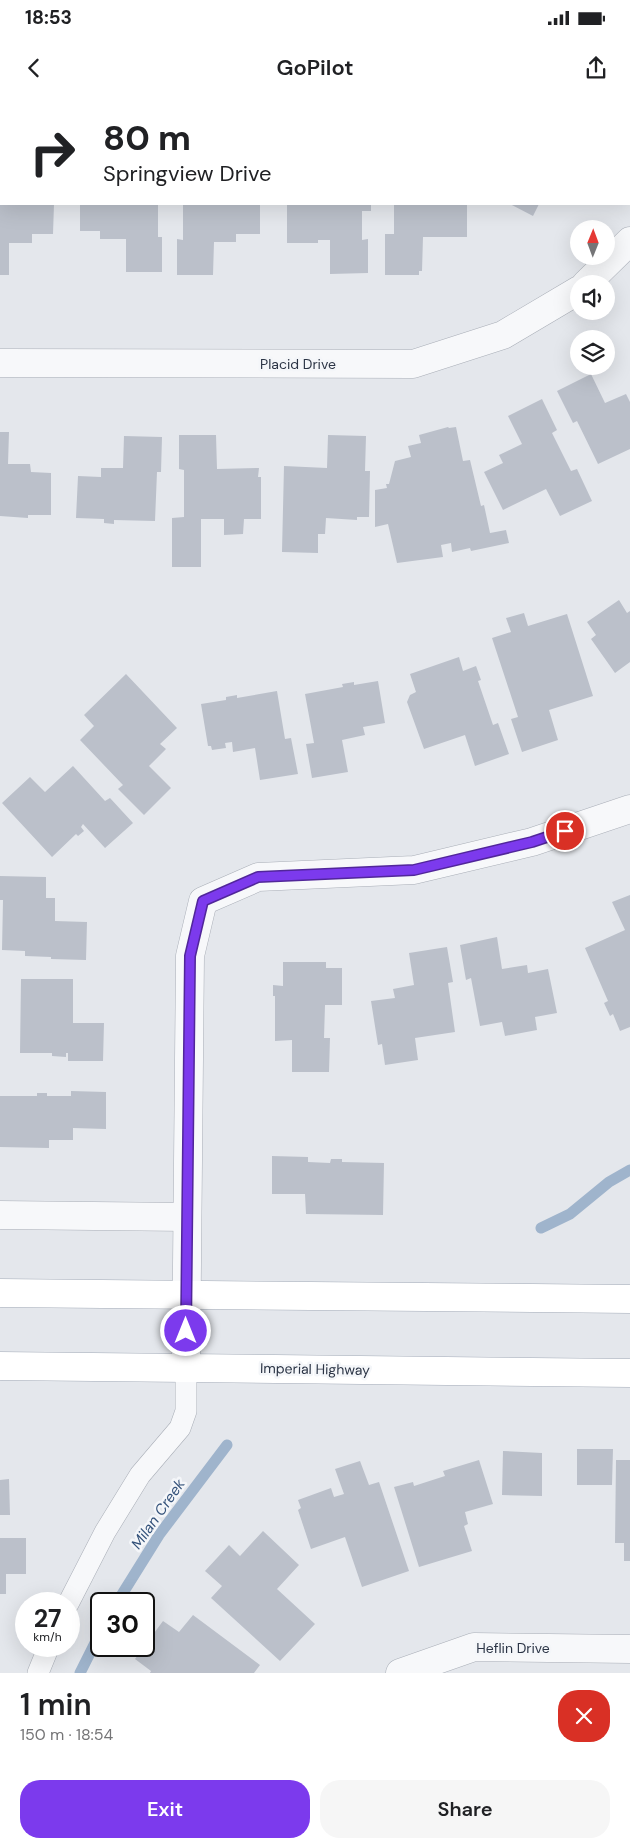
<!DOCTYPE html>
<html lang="en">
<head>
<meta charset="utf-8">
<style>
  :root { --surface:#fff; --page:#f6f6f6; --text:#202124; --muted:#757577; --accent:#7c3aed }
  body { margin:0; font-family:"DM Sans",sans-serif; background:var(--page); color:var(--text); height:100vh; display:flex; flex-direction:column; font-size:19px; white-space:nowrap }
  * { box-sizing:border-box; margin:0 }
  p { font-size:16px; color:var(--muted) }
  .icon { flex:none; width:28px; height:28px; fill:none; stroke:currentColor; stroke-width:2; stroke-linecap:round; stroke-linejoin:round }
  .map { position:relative; height:1573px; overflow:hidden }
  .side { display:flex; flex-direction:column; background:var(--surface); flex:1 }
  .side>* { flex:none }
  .guide { position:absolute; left:0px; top:0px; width:630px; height:105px; box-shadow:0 5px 20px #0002; background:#fff; color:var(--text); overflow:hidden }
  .needle { width:32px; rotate:1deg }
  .controls { position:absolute; left:570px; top:120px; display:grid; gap:10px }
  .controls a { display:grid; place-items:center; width:45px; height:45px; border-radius:50%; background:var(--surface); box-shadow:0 5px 20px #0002; font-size:25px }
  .speed { position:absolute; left:15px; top:1492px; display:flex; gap:10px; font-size:25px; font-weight:700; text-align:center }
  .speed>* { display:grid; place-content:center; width:65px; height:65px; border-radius:50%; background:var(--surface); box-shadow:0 5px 20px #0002; line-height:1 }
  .speed small { font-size:12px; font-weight:400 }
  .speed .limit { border:2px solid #111; border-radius:8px; background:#fff; color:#111 }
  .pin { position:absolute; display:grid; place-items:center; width:42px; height:42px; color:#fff; margin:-21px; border:2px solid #fff; border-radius:50%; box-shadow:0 1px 5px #0007 }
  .me { position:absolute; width:55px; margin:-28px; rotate:0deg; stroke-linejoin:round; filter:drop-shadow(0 0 4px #0008) }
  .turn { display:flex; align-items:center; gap:18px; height:105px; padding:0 20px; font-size:22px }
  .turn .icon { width:65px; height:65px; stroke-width:2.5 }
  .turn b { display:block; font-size:35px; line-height:42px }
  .round { display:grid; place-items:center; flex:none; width:52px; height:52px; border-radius:20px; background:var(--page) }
  .headline { display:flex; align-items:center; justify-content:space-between; height:85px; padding:0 20px }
  h1 { font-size:30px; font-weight:600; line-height:38px }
  .action { display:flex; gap:10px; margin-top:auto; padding:10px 20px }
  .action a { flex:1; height:58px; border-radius:20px; background:var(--accent); color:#fff; font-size:20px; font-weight:600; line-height:58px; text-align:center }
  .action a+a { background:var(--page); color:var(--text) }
  .status { display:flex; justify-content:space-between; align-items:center; height:35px; padding:0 25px; background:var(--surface); direction:ltr }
  .status svg { height:14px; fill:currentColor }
  header { display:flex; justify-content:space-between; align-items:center; height:65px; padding:0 20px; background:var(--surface); font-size:22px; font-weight:600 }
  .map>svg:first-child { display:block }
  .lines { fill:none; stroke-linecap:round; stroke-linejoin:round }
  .stream { stroke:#9fb4cc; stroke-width:11 }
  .building { fill:#bbc0ca }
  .service-casing { stroke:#a9aeb7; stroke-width:22 }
  .minor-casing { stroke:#a9aeb7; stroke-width:29 }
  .primary-casing { stroke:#a3abb8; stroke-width:29 }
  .service { stroke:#f7f8fa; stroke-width:21 }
  .minor { stroke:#f7f8fa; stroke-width:28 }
  .primary { stroke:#fff; stroke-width:28 }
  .route-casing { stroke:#51269a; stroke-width:12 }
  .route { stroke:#7c3aed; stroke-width:9 }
  .labels { text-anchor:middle; stroke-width:5; stroke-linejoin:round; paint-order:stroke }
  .street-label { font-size:14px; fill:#2b3445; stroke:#f4f6f9 }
  .water-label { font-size:15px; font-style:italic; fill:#34527a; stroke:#f4f6f9 }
</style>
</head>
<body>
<div class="status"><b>18:53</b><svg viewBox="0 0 49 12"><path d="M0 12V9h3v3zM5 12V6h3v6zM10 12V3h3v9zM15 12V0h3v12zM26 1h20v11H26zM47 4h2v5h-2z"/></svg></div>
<header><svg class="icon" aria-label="back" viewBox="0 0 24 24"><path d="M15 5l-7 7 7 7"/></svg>GoPilot<svg class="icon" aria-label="share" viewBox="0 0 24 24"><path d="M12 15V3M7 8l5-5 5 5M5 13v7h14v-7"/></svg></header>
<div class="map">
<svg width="630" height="1573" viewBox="0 0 630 1573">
  <rect width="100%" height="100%" fill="#e4e7ec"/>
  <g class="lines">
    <g class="stream">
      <path d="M541,1128l29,-14 39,-32 21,-12"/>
      <path d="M116,1504l43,-69 68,-90"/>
      <path d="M80,1573l21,-42"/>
    </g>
  </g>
  <g class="building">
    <path d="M0,104h54l-1,30h-21v9h-23v32h-9z"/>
    <path d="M80,104h78v33h4v35h-36v-33h-26v-8h-20z"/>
    <path d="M183,104h77v30h-24v8h-22l-1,33h-36v-36l6,1z"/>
    <path d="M287,104h84v7h-9v29l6,-1v34l-38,1v-34h-12v3h-31z"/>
    <path d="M394,104h73v33h-44l-1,34h-3v4h-34v-41h9z"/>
    <path d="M510,104h29l-6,12z"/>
    <path d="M591,274l14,29 21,-9 4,8v47l-32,15 -21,-43 -4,2 -16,-32z"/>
    <path d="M542,299l15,31 -5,3 19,38 6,-2 15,32 -32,15 -14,-27 -43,21 -19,-38 19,-9 -4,-8 23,-11 -14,-28z"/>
    <path d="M448,327l1,1 7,-1 7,34 7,-1 11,46 3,-1 6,28 16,-3 3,13 -38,8 -1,-3 -18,4 -1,-9 -10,2 2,12 -46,6 -9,-39 -13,3v-37l12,-2 -1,-4h3l6,-23 16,-4 -3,-11 13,-3 -2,-8z"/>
    <path d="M0,332h9l-1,32h22l1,8 20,1v42h-23v3l-28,-2z"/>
    <path d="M179,335h37l1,34 42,-1 -1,9h3v42h-17l-1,15 -19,1v-16h-23v48h-29v-49l12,-1v-47l-5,-1z"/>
    <path d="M328,335l38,1 -1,35h5l-1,46h-12v3l-31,-2 -1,16h-7v19l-36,-1 2,-86 43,2z"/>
    <path d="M124,336l38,1 -1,35h-4l-2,49 -41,-1v4l-10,-1v-4l-28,-1 2,-42 23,1v-9h22z"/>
    <path d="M619,500l8,13 3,-2v51l-15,11 -24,-34 5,-4 -9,-13z"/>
    <path d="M524,513l4,13 39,-12 26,82 -44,14 9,30 -36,12 -11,-33 7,-2 -26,-79 19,-6 -5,-14z"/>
    <path d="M459,557l4,14 13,-5 5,14 -3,1 15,44 5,-2 11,31 -34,12 -10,-31 -41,14 -17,-47 3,-7 6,-3 -6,-18z"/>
    <path d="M126,574l51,54 -17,16 6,5 -17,17 22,22 -27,27 -26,-26 5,-4 -43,-45 14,-14 -10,-11z"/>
    <path d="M378,581l7,42 -22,4 2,8 -23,5 6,32 -36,6 -6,-34 8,-1 -9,-49 38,-7 -1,-3 12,-2v3z"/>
    <path d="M277,591l8,48 6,-1 7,36 -38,6 -5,-32 -22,4 -1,-10 -7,1 1,5 -14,2 -1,-4h-3l-7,-42 25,-4v-3l11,-2v3z"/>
    <path d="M73,666l32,35 5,-3 23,25 -28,25 -22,-24 -2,3 3,4 -6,5 -2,-2 -24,23 -50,-54 28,-26 15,15z"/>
    <path d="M0,776l46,1v21h9v23l32,1 -1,38 -35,-1v-2l-26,-1v-5l-23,-1 1,-50h-3z"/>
    <path d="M630,795v132l-10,4 -7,-17 -3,2 -6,-13 4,-2 -23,-53 40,-18 -13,-28z"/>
    <path d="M497,837l5,32 25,-4 1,8 20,-4 9,44 -22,4 2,13 -32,6 -3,-14 -22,4 -9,-48 -5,2 -6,-35z"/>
    <path d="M447,847l6,35 -5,1 7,49 -40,6 3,22 -33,5 -3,-21 -4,1 -7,-44 24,-3 -2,-9 21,-4 -5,-32z"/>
    <path d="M283,862h43v6h16v37h-17l-1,33h6l-1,34h-37v-32l-17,1v-45h-2v-11l10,1z"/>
    <path d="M21,879h52v44h31l-1,38h-35v-8h-2v4l-14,-1v-3h-32z"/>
    <path d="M71,991l35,1v37l-33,-1v12h-24v8l-49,-1v-51h37v-3h10v3h24z"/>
    <path d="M272,1056l36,1v5l22,1 1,-4h11v3l42,1 -1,52 -77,-1 -1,-20h-33z"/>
    <path d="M577,1349h36l-1,36h-35z"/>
    <path d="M503,1351l39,2v43l-40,-1z"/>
    <path d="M479,1360l14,44 -28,8 3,12 -4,2 8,25 -53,16 -25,-80 19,-5 1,4 31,-10 -2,-5z"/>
    <path d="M616,1360h14v101h-6v-18h-9z"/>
    <path d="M360,1361l9,24 10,-3 30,89 -47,16 -17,-50 -34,12 -13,-39 3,-2 -3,-8 33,-12 3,9 10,-3 -9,-25z"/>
    <path d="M9,1379l1,36h-10v-35z"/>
    <path d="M263,1431l36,34 -22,24 38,35 -35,37 -69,-63 11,-12 -17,-15 24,-26 11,11z"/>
    <path d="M0,1438h26v36h-20v20h-6z"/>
    <path d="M193,1515l67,50 -6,8h-104l1,-2 -16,-12 28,-38 16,11z"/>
  </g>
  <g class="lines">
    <defs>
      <g id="service">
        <path d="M68,1504l37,-72 35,-57 40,-47 6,-17v-43"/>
        <path d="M38,1573l11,-27"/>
      </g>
      <g id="minor">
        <path d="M586,184l44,-43"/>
        <path d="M0,263l413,1 90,-29 76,-45"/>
        <path d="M0,1115l187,2"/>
        <path d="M186,1268l4,-412 13,-55 55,-24 156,-7 118,-28 98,-33"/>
        <path d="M400,1573l74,-26 156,2"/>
      </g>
      <g id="primary">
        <path d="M0,1193l630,6"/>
        <path d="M0,1266l630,7"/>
      </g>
    </defs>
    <use href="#service" class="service-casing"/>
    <use href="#minor" class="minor-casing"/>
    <use href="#primary" class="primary-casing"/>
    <use href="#service" class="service"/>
    <use href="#minor" class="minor"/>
    <use href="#primary" class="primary"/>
  </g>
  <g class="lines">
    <defs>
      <path id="route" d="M186,1231l4,-375 13,-55 55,-24 156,-7 118,-28 33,-11"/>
    </defs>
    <use href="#route" class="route-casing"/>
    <use href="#route" class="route"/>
  </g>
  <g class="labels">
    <g class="street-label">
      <text x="298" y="269">Placid Drive</text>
      <text transform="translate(315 1269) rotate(1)" y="5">Imperial Highway</text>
      <text x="513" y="1553">Heflin Drive</text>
    </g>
    <g class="water-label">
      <text transform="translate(158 1414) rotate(-55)" y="5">Milan Creek</text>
    </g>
  </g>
</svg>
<div class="controls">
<a><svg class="needle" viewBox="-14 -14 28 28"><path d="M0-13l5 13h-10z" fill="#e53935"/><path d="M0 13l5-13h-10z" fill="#757577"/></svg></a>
<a><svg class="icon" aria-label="sound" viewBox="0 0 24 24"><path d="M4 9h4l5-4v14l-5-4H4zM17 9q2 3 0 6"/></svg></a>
<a><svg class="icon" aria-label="layers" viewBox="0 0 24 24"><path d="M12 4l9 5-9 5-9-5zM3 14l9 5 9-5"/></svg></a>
</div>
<div class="speed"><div>27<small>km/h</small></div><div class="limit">30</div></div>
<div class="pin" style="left:565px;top:731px;background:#d93025"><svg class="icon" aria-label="arrive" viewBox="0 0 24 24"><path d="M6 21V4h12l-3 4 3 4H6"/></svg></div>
<svg class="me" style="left:186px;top:1231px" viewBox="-20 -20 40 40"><circle r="17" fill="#7c3aed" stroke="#fff" stroke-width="3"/><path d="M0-11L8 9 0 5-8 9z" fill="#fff"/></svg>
<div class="guide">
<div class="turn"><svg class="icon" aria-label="right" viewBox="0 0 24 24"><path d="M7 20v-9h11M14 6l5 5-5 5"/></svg><div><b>80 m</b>Springview Drive</div></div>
</div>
</div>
<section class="side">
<div class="headline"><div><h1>1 min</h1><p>150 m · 18:54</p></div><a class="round" style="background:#d93025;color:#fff"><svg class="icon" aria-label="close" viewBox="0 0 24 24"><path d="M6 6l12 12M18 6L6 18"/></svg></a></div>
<div class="action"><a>Exit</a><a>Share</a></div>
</section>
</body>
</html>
